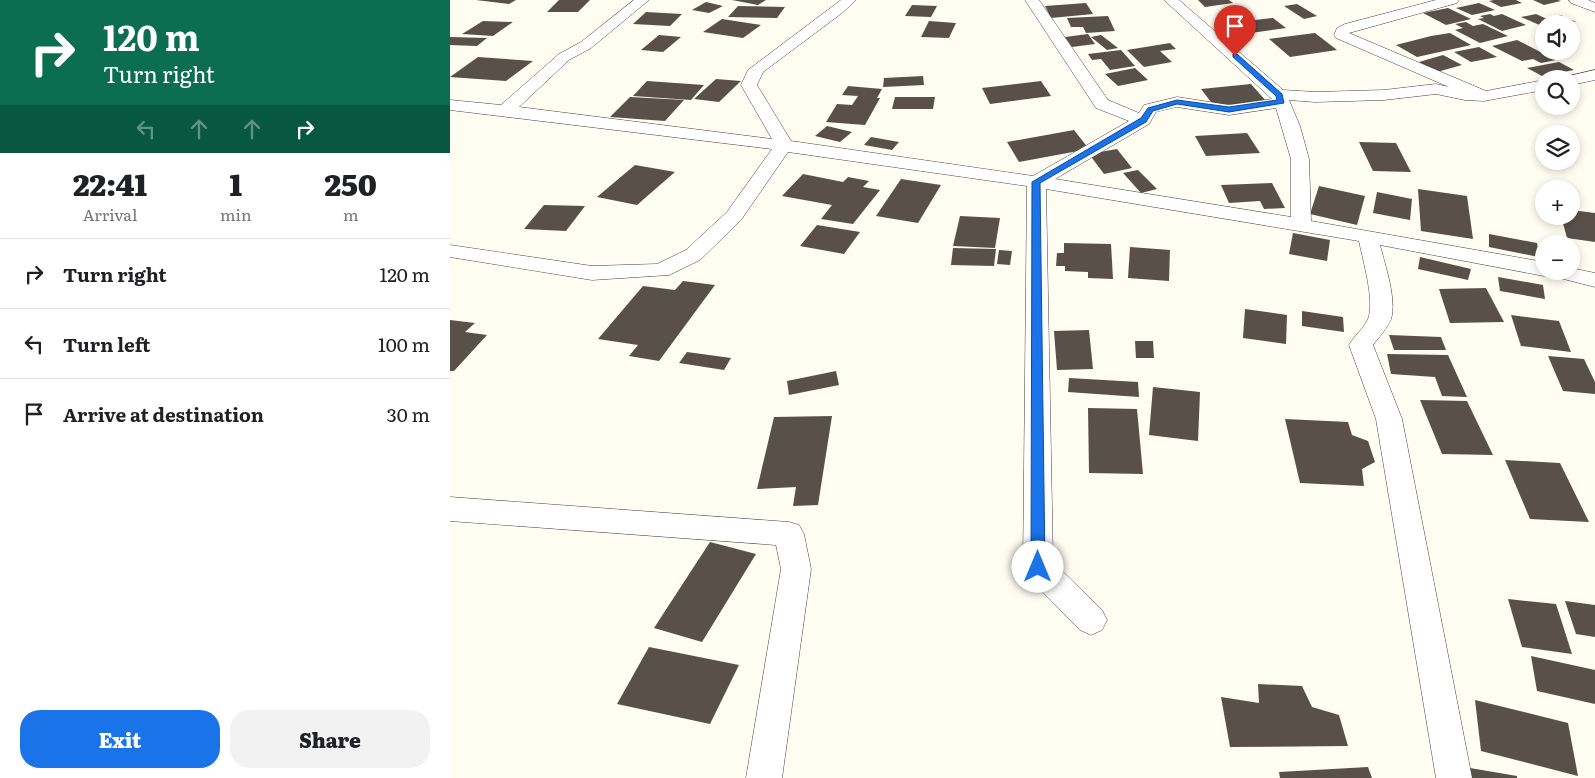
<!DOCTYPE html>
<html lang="en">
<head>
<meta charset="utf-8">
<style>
  :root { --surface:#fff; --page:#f2f2f2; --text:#202124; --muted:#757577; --line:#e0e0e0; --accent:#1a73e8 }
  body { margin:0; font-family:Literata,serif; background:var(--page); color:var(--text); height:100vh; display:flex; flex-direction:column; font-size:19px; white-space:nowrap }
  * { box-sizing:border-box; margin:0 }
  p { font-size:16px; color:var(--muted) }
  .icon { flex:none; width:28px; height:28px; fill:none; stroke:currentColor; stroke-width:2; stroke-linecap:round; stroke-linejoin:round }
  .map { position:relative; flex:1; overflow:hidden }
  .side { display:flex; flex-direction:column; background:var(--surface); width:450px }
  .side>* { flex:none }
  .top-card { background:#0b6e4f; color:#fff; overflow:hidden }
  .tools { position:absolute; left:1085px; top:15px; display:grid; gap:10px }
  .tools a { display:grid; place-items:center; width:45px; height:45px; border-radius:50%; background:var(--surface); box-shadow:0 2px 8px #0003; font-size:25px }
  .pin { position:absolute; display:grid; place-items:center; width:42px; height:42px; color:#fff; margin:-51px -21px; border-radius:50% 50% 50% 0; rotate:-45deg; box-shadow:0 0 5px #0007 }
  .pin .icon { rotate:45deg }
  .me { position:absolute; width:55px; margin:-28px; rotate:0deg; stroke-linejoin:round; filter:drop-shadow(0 0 4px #0008) }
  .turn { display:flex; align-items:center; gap:18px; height:105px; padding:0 20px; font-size:22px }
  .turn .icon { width:65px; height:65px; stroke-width:2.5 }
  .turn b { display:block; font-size:35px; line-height:42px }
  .lanes { display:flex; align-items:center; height:48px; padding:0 20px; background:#0003; justify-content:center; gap:25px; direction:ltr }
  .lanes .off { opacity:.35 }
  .eta { display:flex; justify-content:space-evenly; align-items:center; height:85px; text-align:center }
  .eta b { font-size:30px; font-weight:800; line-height:35px }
  .primary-button { display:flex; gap:10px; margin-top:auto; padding:10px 20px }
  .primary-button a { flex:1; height:58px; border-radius:20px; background:var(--accent); color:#fff; font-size:20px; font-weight:800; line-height:58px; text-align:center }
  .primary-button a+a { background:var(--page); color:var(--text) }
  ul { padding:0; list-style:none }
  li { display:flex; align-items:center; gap:15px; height:70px; padding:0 20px; border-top:1px solid var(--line) }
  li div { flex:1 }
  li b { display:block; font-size:19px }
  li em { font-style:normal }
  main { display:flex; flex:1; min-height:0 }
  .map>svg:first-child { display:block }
  .building { fill:#59504a }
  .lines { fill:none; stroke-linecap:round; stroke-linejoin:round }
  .street-casing { stroke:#424242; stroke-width:1 }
  .street { fill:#fff; fill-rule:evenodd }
  .route { fill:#1a73e8; stroke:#114b97 }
</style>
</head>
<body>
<main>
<section class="side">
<div class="top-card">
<div class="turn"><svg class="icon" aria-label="right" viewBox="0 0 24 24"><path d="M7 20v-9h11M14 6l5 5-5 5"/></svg><div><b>120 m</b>Turn right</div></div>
<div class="lanes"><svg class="icon off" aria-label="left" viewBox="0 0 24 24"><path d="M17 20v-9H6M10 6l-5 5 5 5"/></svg><svg class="icon off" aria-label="ahead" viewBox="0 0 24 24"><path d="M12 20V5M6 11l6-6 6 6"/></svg><svg class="icon off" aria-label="ahead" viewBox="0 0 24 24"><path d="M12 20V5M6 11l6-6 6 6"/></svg><svg class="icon" aria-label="right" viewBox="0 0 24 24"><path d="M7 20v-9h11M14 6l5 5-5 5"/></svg></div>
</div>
<div class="eta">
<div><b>22:41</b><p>Arrival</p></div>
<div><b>1</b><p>min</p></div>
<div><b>250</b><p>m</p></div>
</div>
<ul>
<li><svg class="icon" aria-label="right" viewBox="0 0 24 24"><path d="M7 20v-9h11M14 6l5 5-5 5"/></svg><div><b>Turn right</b></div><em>120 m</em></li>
<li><svg class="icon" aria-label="left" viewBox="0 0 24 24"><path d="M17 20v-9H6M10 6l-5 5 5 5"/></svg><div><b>Turn left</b></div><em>100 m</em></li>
<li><svg class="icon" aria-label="arrive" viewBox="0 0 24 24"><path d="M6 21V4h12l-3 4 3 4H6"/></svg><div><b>Arrive at destination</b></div><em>30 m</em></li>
</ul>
<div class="primary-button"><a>Exit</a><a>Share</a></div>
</section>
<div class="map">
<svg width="1145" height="778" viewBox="0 0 1145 778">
  <rect width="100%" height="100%" fill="#fffcf1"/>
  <g class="building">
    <path d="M26,0h40l-7,4z"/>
    <path d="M109,0h31l-12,12h-31z"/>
    <path d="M282,0h34l-8,5z"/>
    <path d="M748,0h31l4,3 -28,4z"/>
    <path d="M1044,0h22l6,3 -21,4 -12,-6z"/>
    <path d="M1083,0h25l3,1 -17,4z"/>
    <path d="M256,2l17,4 -14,7 -17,-3z"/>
    <path d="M636,3l7,11 -42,4 -6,-12z"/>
    <path d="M1029,3l16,7 -23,5 -16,-7z"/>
    <path d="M847,4l20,12 -13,3 -20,-13z"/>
    <path d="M462,5l25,1 -6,11 -26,-1z"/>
    <path d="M288,6l47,1 -8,11 -49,-1z"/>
    <path d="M998,8l23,11 -25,6 -23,-12z"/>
    <path d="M196,12l36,2 -12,12 -37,-2z"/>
    <path d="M1040,14l4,2 8,-2 24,11 -24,6 -24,-12 6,-1 -4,-2z"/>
    <path d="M1086,14l11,5 14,-4 15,7 -32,2v3l-23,-10z"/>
    <path d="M658,16l7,15 -29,2 -3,-6h-12l-4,-9z"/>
    <path d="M823,18l13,10 -35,5 -13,-11z"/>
    <path d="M272,19l39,6 -18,13 -40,-6z"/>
    <path d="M33,21l30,1 -20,14 -31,-2z"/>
    <path d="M479,21l27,2 -7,15 -28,-1z"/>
    <path d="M1016,22l7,4 10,-2 25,12 -28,7 -25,-13 8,-2 -8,-4z"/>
    <path d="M774,23l11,10 -9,2 -11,-10z"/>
    <path d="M865,33l22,17 -47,7 -21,-18z"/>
    <path d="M1000,33l21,12 -54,12 -21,-12 35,-9z"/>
    <path d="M638,34l7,10 -23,3 -7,-10z"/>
    <path d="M209,35l22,2 -18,15 -22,-2z"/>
    <path d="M651,35l17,13 -11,2 -16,-13z"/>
    <path d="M0,37l37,1 -10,8 -27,-1z"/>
    <path d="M1067,40l39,20 -15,3 -8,-4 -11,2 -30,-15z"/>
    <path d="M720,43l6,6 -16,2 12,11 -28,5 -17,-17z"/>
    <path d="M1029,47l18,10 -26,5 -17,-10z"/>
    <path d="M671,50l14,16 -25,4 -9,-11 -9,1 -4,-6z"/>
    <path d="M993,55l19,10 -25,7 -18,-10z"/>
    <path d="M28,57l55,4 -27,20 -56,-4z"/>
    <path d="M1109,62l15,8 -32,6 -15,-8z"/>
    <path d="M685,68l13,12 -30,6 -13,-12z"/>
    <path d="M473,76l1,9 -41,2 1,-9z"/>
    <path d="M266,79l25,2 -22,21 -25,-3z"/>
    <path d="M197,81l57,4 -13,15 -58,-4z"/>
    <path d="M591,81l10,15 -61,8 -8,-16z"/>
    <path d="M801,84l15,17 -52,5 -13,-17z"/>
    <path d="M398,86l34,3 -5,9h3l-15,27 -39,-3 11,-18 15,1 6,-9 -16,-1z"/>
    <path d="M180,97l54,3 -19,21 -55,-4z"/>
    <path d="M445,97h40l-2,12h-41z"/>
    <path d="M377,126l25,6 -12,10 -25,-6z"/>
    <path d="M624,130l15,19 -70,13 -12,-20z"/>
    <path d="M797,133l13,20 -54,3 -11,-20z"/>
    <path d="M421,137l28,5 -7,8 -28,-5z"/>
    <path d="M909,142l37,1 15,29 -38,-1z"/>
    <path d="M667,149l15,19 -28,6 -15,-20z"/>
    <path d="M185,165l40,7 -38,33 -40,-8z"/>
    <path d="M688,170l19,19 -16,4 -18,-20z"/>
    <path d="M353,174l40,8 5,-5 21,4 -6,6 17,3 -27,34 -32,-5 11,-14 -50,-9z"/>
    <path d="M451,179l40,6 -23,38 -42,-7z"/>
    <path d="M822,183l13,25 -21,1 -4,-8 -31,2 -8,-18z"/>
    <path d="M869,186l46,10 -8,29 -47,-11z"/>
    <path d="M968,189l49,7 6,43 -52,-8z"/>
    <path d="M927,192l35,7 -2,21 -37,-7z"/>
    <path d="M94,205l41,1 -19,25 -42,-2z"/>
    <path d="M1121,210l24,3v29l-28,-4 -6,-22h10z"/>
    <path d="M510,216l40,2 -5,30 -42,-2z"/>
    <path d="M367,225l43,7 -16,22 -44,-8z"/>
    <path d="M843,233l37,7 -3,21 -38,-7z"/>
    <path d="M1039,234l48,9 2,14 -50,-10z"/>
    <path d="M614,243l47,1 2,35 -25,-1v-6l-23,-1v-5h-9l1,-13h7z"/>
    <path d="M680,247l40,3 -1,31 -41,-3z"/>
    <path d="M503,248l43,1 -2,17 -43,-1z"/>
    <path d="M549,250l13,1 -2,14 -13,-1z"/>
    <path d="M970,257l51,12 -3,11 -50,-11z"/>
    <path d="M1048,277l45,8 2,14 -45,-8z"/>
    <path d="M233,281l32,4 -56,76 -30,-5 9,-11 -40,-6 45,-53 32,4z"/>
    <path d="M1036,288l18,34 -54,1 -11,-34z"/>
    <path d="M795,309l42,6 -1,29 -43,-6z"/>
    <path d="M852,311l41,6 1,15 -42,-6z"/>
    <path d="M1061,315l48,6 12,31 -50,-6z"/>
    <path d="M0,320l25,3 -10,9 22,3 -33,36h-4z"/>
    <path d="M639,330l4,39 -36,1 -3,-39z"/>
    <path d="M939,335l52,2 5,13h-52z"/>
    <path d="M685,341h18l1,17h-18z"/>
    <path d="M237,352l44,6 -7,12 -45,-7z"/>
    <path d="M937,354l61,1 19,42 -25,-1 -7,-19 -44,-3z"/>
    <path d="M1098,356l36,3 11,23v12l-32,-3z"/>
    <path d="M386,371l3,14 -50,10 -2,-14z"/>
    <path d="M619,378l69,4 1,15 -71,-5z"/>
    <path d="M703,387l47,5 -2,49 -49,-6z"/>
    <path d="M970,400l47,1 26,54 -51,-1z"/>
    <path d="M638,408l49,1 6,65 -54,-1z"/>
    <path d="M382,416l-14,89 -25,1 3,-19 -39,2 17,-72z"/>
    <path d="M835,419l63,3 4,13 16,6 7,21 -13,7 2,17 -64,-3z"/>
    <path d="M1055,460l55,3 29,59 -59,-3z"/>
    <path d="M260,542l46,12 -54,88 -48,-14z"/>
    <path d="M1058,599l48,5 16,50 -50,-7z"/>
    <path d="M1115,601l30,4v32l-19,-3z"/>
    <path d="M199,647l90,18 -29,59 -93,-20z"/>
    <path d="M1081,656l64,14v34l-58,-13z"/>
    <path d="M808,684l44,2 10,21 27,8 9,31 -118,1 -9,-50 38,6z"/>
    <path d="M1025,700l93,23 10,53 -97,-25z"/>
    <path d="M918,767l4,11h-92l-1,-6z"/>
    <path d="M1020,768l47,8v2h-45z"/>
  </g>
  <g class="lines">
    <defs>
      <g id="street">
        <path d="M184,0h15l-58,48 -22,12 -50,47 253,32 -31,-54 7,-15 93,-70h15l-14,13 -79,59 -6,13 34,56 242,35 96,-55 -33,-13 -71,-108h14l69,100 31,13 5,-8 33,-8 52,8 43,-6 -108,-99h15l104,90 32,2 69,-2 52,-6 13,3 -113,-49 -2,-3 3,-7 8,-4 91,-24h23l-2,3 -108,30 137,58 58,-11v10l-60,11 -19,-1 -29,-6 -52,6 -69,2 -26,-2 11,26 9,33 2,62 233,41v9h27v-3l24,5v14l-47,-12 -4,1 -164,-31c5,20 17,55 11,74 -4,10 -12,18 -18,26l29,74 70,359h-36l-60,-359 -27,-74c5,-9 15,-17 19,-26 7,-18 -5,-58 -9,-78l-313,-52 7,373 49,48 5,10 -5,10 -11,5 -11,-5 -53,-54 -4,-9 4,-381 -239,-34 -47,68 -41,40 -31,15 -77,5 -142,-23v-12l142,21 65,-2 29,-14 41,-38 45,-63 -322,-39v-10l51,5 58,-51 22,-12zM727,107l52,8 47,-7 15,51v58l-236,-38 94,-55 7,-12z"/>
        <path d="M1119,0h19l7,3v9l-24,-9z"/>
        <path d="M1145,70v10l-24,5v-6h-7l1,-2z"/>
        <path d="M0,497l339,25 10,3 5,9 7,35 -29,209h-36l35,-209 -5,-24 -326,-24z"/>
      </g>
    </defs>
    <use href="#street" class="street-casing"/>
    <use href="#street" class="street"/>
  </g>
  <path class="route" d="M783,54h4l45,40 2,9 -55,9 -52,-8 -24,7 -7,11 -106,61 5,384 -2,4 -5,2 -5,-2 -2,-4 1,-385 109,-64 7,-10 29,-8 52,7 48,-7 -1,-4 -43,-39z"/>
</svg>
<div class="tools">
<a><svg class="icon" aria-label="sound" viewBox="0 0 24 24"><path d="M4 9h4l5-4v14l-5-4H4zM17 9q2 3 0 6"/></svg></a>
<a><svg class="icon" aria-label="search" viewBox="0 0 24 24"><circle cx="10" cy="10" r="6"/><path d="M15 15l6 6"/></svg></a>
<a><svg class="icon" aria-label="layers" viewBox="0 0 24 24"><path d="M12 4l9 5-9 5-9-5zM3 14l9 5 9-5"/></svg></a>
<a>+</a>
<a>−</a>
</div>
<div class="pin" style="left:785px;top:56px;background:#d93025"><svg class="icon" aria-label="arrive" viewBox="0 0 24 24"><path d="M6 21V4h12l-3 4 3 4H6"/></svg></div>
<svg class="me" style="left:588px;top:567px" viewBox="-20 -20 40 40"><circle r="19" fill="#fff"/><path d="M0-13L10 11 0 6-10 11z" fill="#1a73e8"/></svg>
</div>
</main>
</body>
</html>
